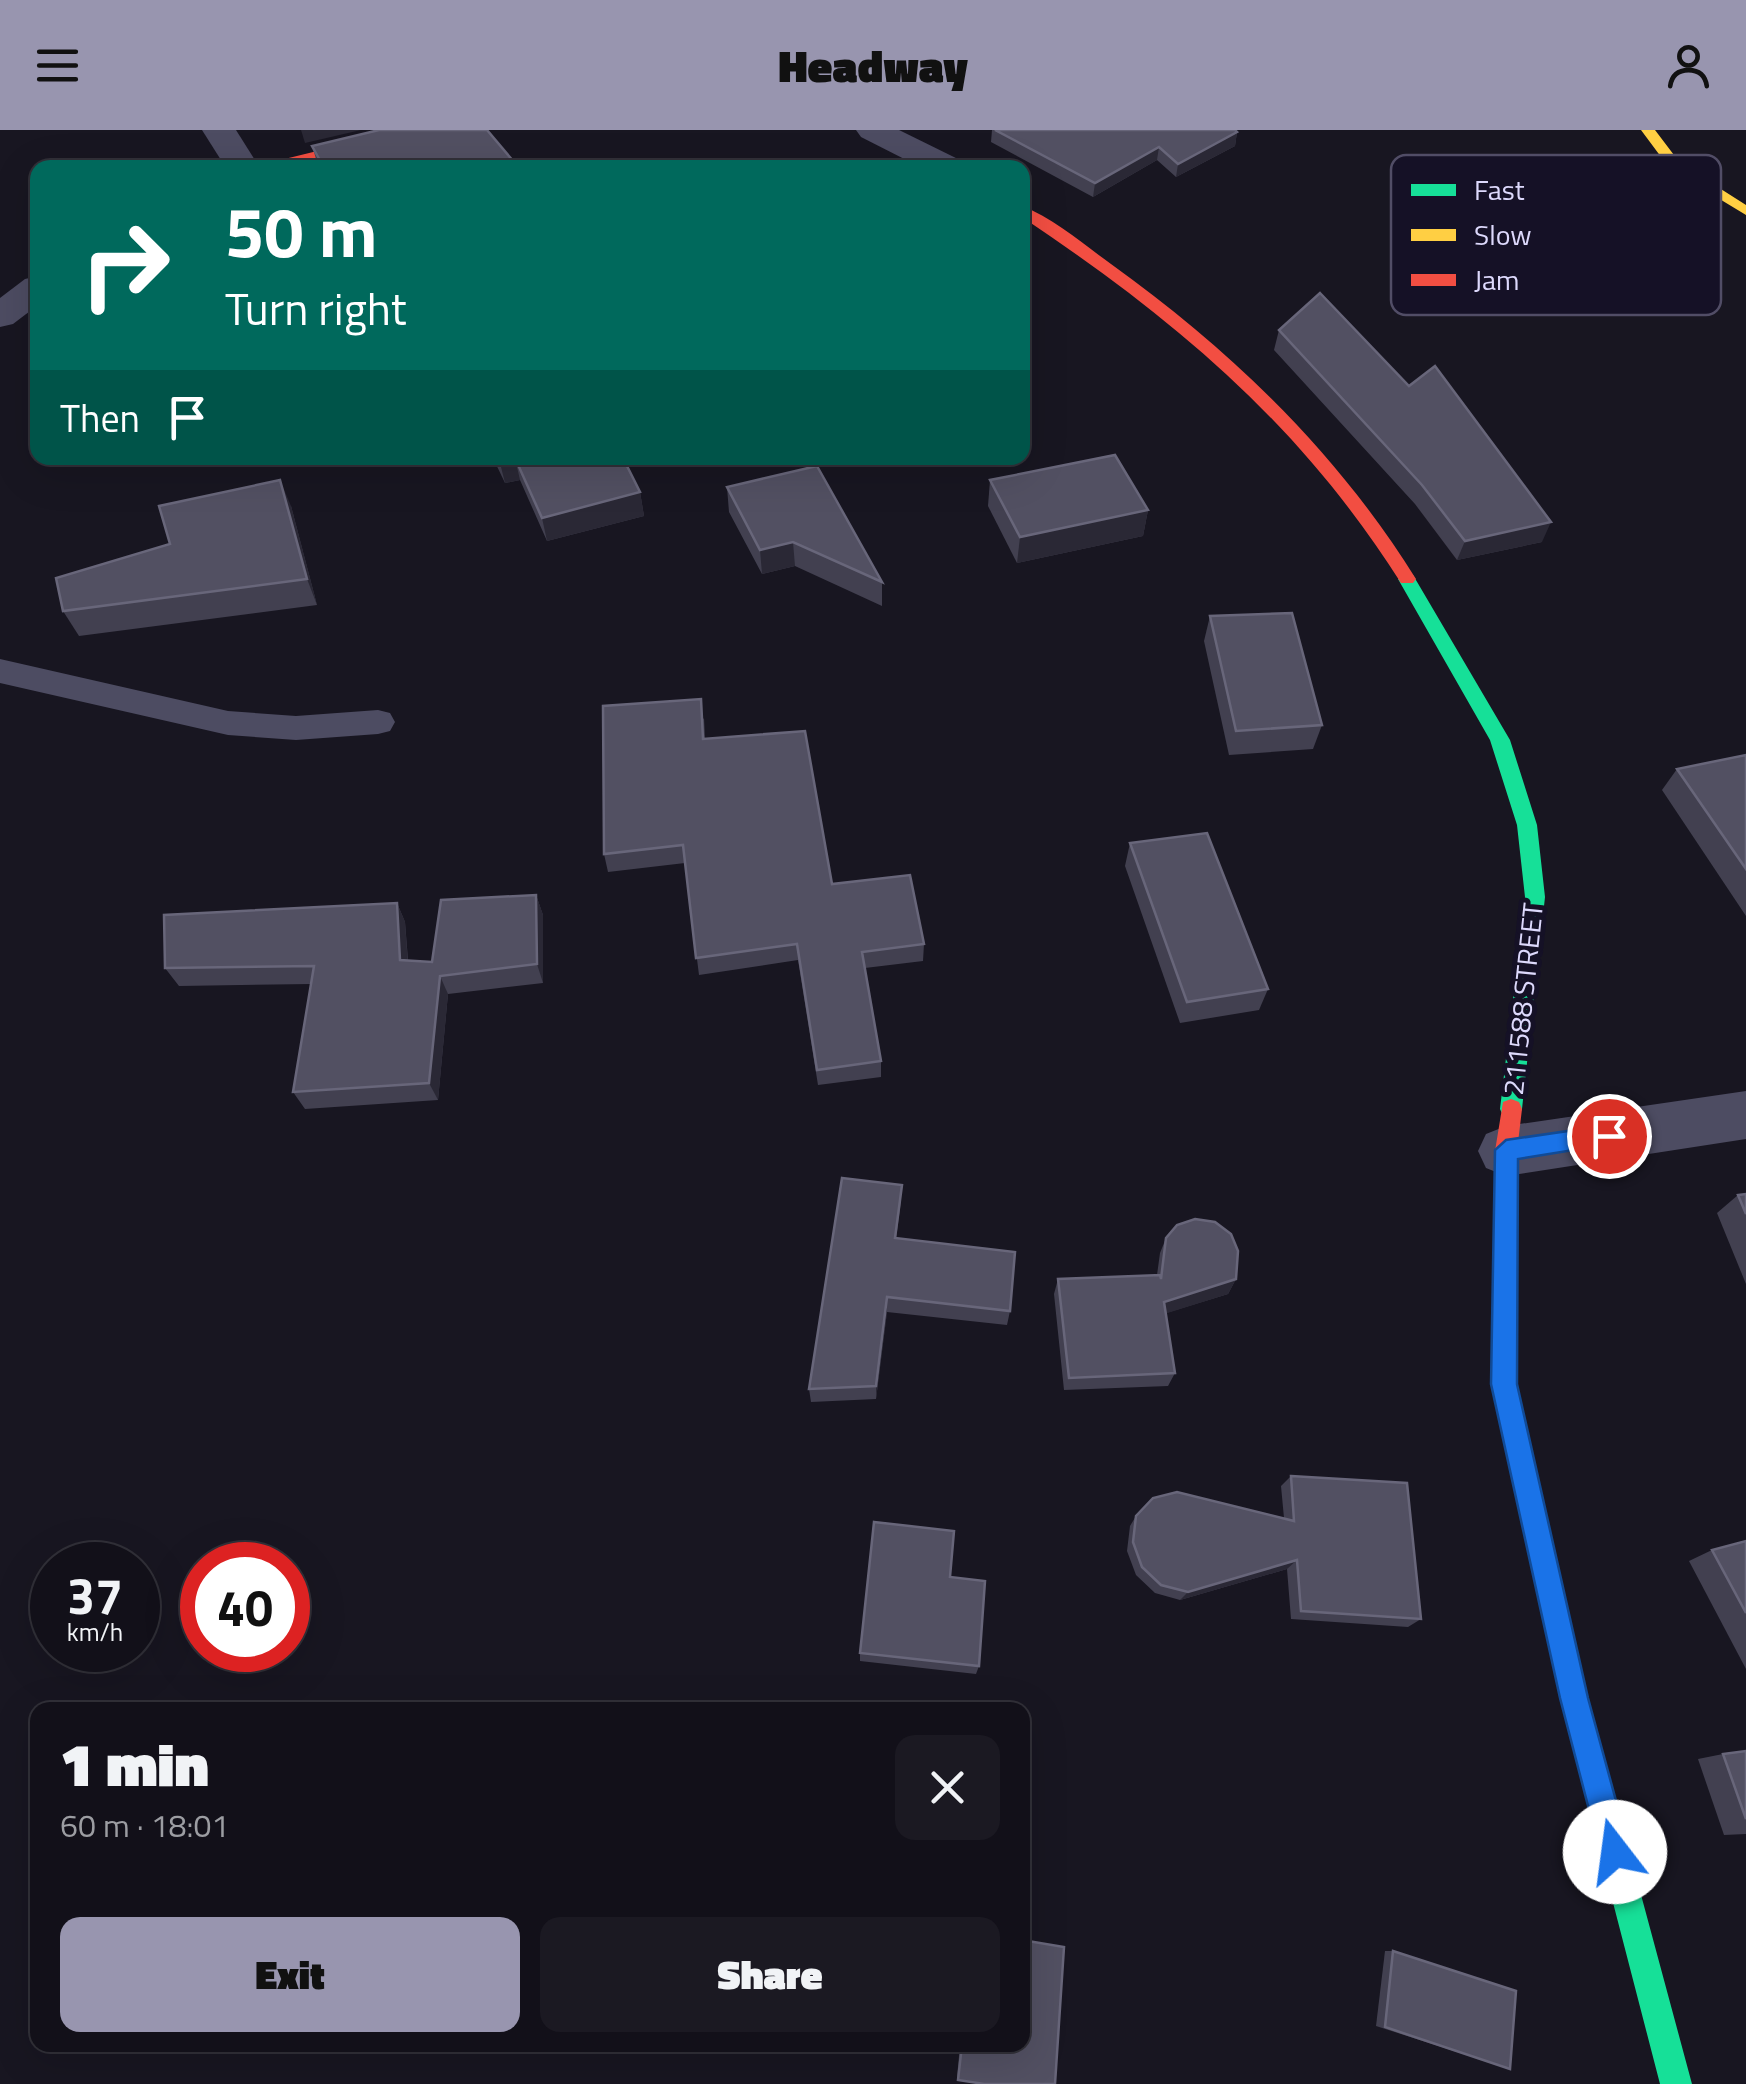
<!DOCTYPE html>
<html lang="en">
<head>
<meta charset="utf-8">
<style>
  :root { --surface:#121019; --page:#1b1922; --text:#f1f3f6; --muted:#9c9da2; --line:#313038; --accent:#9895af }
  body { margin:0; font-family:"Titillium Web",sans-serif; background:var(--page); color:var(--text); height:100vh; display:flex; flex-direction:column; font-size:38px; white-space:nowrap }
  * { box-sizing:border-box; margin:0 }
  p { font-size:32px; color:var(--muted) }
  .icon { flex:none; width:55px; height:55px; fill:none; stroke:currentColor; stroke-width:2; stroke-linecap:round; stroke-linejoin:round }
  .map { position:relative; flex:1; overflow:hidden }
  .side { position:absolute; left:30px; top:1572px; width:1000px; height:350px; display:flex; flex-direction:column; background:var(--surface); border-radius:20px; box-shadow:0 10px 40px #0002,0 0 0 2px var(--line) }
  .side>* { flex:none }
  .hud { position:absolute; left:30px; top:30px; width:1000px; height:305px; border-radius:20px; box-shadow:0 10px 40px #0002,0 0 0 2px var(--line); background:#00695c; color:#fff; overflow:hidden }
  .speed { position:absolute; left:30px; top:1412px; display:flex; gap:20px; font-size:50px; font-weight:700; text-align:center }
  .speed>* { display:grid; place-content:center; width:130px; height:130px; border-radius:50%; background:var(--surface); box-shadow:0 10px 40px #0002,0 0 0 2px var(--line); line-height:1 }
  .speed small { font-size:25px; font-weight:400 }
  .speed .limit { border:15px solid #d22; background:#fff; color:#111 }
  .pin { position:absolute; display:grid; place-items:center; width:85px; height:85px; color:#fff; margin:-42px; border:5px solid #fff; border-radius:50%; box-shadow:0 2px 10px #0007 }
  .me { position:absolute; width:110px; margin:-55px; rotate:345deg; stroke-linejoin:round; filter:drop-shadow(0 0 8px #0008) }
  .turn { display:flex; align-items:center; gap:35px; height:210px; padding:0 30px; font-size:45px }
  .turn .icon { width:130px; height:130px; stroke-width:2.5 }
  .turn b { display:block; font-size:70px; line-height:85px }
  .then { display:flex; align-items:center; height:95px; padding:0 30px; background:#0003; gap:20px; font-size:38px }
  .round { display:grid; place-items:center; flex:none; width:105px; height:105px; border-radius:20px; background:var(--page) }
  .summary { display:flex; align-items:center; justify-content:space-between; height:170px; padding:0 30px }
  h1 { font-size:60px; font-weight:800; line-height:75px }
  .action { display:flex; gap:20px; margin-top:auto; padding:20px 30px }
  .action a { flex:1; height:115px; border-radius:20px; background:var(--accent); color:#111; font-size:40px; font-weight:800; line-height:115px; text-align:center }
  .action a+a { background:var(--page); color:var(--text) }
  header { display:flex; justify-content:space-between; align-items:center; height:130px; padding:0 30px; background:var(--accent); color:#111; font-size:45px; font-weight:800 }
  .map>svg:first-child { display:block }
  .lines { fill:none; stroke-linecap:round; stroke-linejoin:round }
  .lane { fill:#4d4c62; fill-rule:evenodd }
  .street { fill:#4d4c62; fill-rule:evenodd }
  .fast { fill:#16e098; fill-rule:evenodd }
  .slow { fill:#ffcf43; fill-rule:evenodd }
  .jam { fill:#f24e42; fill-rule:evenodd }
  .wall { fill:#424050 }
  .shaded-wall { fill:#2a2835 }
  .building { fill:#525062; stroke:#68667a; stroke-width:2.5 }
  .route { fill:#1a73e8; stroke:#114b97; stroke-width:2.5 }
  .labels { text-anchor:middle; stroke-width:10; stroke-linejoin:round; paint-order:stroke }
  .street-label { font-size:28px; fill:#ddd9fc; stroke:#151126 }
  .key { fill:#151126; stroke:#514d66; stroke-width:2.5 }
  .key-label { font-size:28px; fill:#ddd9fc }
</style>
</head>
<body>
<header><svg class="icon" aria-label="menu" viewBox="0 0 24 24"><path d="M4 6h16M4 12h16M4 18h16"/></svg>Headway<svg class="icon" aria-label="person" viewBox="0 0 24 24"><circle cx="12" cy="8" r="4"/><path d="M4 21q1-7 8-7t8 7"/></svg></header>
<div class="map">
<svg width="1746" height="1954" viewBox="0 0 1746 1954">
  <rect width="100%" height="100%" fill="#181621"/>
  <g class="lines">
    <path class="lane" d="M0,529l228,52 68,5 82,-6 12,3 5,9 -5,9 -12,3 -82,6 -68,-5 -228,-52z"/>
    <g class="street">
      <path d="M202,0h34l24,38h-34z"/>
      <path d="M856,0h43l63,31 5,7h-45l-61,-31z"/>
      <path d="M38,146v29l-25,19 -13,3v-29l25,-19z"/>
      <path d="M1746,961v48l-240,37 -20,-8 -8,-17 8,-17 20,-8z"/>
    </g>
    <g class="fast">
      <path d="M1407,443l6,2 97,165 27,85 8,72 -23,212 -3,7 -8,3 -8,-3 -3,-7 25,-212 -8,-72 -27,-85 -92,-161z"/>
      <path d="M1542,1410l9,4 4,9 33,145 104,386h-32l-100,-386 -31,-145 4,-9z"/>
    </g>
    <path class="slow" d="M1641,0h14l25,33 66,42v10l-76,-46z"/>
    <g class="jam">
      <path d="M403,0h25l-153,38h-27z"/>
      <path d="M1022,76c32,12 62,39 89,58 121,87 226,188 305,315l-3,4h-12c-101,-159 -224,-262 -379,-366z"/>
      <path d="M1511,969l8,3 3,7 -5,42v234l38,168 -4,9 -9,4 -9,-4 -4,-9 -38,-168 4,-234 8,-49z"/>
    </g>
  </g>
  <g class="wall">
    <path d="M992,0h243l2,2 -2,14 -59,31 -19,-17 -64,37 -102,-55z"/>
    <path d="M312,16l207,22h-200z"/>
    <path d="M1279,200l130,56 133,156 -85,18 -42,-56 -141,-154z"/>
    <path d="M493,328h130l17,34 4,24 -97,25 -27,-61 -15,3z"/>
    <path d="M990,350l158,30 -5,26 -126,27 -29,-57z"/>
    <path d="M727,357l155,95v24l-87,-40 -33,8 -33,-62z"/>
    <path d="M291,376l26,99 -238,31 -16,-25z"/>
    <path d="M1210,486l112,109 -9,24 -84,6 -25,-114z"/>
    <path d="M704,588l1,20 127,146 92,60 -1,17 -58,7 16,93v16l-63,8 -20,-125 -99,15 -14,-112 -77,9 -4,-18z"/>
    <path d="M1746,625v161l-84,-126 15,-21z"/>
    <path d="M1130,713l138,146 -9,21 -79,13 -55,-157z"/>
    <path d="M536,765l7,20v68l-95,11 -10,106 -133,9 -12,-17 18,-108 -132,2 -14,-18 232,-65 8,19 3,38 24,2z"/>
    <path d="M1746,1064v90l-29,-71 21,-18z"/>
    <path d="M901,1071l-5,38 114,72 -3,14 -120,-13 -11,87 -65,3 -2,-13z"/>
    <path d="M1166,1108l70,41 -8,15 -62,19 9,60 -7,13 -104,4 -10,-96 4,-15 99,-4 3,-22z"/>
    <path d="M1291,1346l130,143 -13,8 -117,-8 -4,-50 -107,31 -25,-7 -19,-18 -9,-24 3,-25 6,-10 148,2 -3,-32z"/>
    <path d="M1746,1411v128l-57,-108 23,-11z"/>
    <path d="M860,1523l119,13 -3,8 -116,-13z"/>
    <path d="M1746,1621v83l-22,1 -26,-76 25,-5z"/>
    <path d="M1385,1821h8l117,118 -134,-43z"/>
    <path d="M960,1915h62l-64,35 -1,-3z"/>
  </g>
  <g class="shaded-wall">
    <path d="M301,0h60l-56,13z"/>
    <path d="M1237,2l-2,14 -59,31 2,-13z"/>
    <path d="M1159,17l-2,13 -64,37 2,-14z"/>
    <path d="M95,328h34l-29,8z"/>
    <path d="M506,328h9l5,22 -15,3 -6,-24z"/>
    <path d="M280,350l11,26 26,99 -10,-26z"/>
    <path d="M640,362l4,24 -97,25 -5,-23z"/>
    <path d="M1148,380l-5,26 -126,27 3,-26z"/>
    <path d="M1551,392l-9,20 -85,18 8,-19z"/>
    <path d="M793,412l2,24 -33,8 -2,-24z"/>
    <path d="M536,765l7,20v68l-6,-19z"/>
    <path d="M397,773l8,19 4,57 -9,-19z"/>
    <path d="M440,846l8,18 -10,106 -9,-17z"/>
    <path d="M1236,1149l-8,15 -70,22 6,-14z"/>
    <path d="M887,1167v15l-11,87v-13z"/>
    <path d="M1297,1430l-10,9 -107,31 8,-8z"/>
  </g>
  <g class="building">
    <path d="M379,0h108l32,38h-200l4,-2 -11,-20z"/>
    <path d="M995,0h240l2,2 -59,32 -19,-17 -64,36z"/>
    <path d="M1320,163l89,93 26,-20 116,156 -86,19 -43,-56 -143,-155z"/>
    <path d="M1115,325l33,55 -128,27 -30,-57z"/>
    <path d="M515,328h108l17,34 -98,26z"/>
    <path d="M817,336l65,116 -89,-40 -33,8 -33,-63z"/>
    <path d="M280,350l27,99 -244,32 -7,-33 114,-34 -11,-38z"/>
    <path d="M1292,483l30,112 -86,6 -26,-115z"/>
    <path d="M701,569l2,40 102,-8 27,153 78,-9 14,69 -62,8 19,109 -64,9 -20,-126 -101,14 -13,-113 -79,9 -1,-148z"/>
    <path d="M1746,625v114l-69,-100z"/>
    <path d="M1207,703l61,156 -81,13 -57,-159z"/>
    <path d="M536,765l1,69 -97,12 -11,107 -136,9 21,-126 -149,2 -1,-53 233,-12 3,57 32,2 9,-62z"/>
    <path d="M842,1048l60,7 -7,53 120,14 -5,59 -123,-14 -11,89 -67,3z"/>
    <path d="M1746,1064v20l-8,-19z"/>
    <path d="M1195,1089l20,3 16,12 7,17 -2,28 -72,23 11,71 -106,5 -11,-99 102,-4 1,4 5,-41 11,-13z"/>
    <path d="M1291,1346l116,7 14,136 -120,-8 -4,-51 -109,32 -27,-7 -19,-18 -9,-25 3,-26 17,-18 24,-6 117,29z"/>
    <path d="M874,1392l80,9 -4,46 35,4 -6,85 -119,-13z"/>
    <path d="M1746,1411v72l-34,-63z"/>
    <path d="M1746,1621v68l-23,-65z"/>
    <path d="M1022,1810l42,7 -9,137h-71l-26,-4 4,-35h60z"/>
    <path d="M1393,1821l123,40 -6,78 -125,-42z"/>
  </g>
  <path class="route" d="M1609,995l8,3v15l-99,16 -1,225 71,314 42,154 -5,11 -10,4 -10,-4 -5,-11 -40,-154 -69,-314 4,-234 11,-10z"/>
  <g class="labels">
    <g class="street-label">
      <text transform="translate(1523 869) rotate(-84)" y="10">211588 STREET</text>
    </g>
  </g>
  <rect x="1391" y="25" width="330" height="160" rx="15" class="key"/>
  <rect x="1411" y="54" width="45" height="12" fill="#16e098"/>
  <rect x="1411" y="99" width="45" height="12" fill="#ffcf43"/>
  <rect x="1411" y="144" width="45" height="12" fill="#f24e42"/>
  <g class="key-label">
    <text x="1474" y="70">Fast</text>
    <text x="1474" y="115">Slow</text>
    <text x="1474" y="160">Jam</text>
  </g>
</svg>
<div class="speed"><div>37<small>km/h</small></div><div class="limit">40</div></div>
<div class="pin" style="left:1609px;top:1006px;background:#d93025"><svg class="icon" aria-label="arrive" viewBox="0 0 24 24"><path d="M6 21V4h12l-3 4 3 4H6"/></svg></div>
<svg class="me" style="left:1615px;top:1722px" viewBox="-20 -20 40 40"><circle r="19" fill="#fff"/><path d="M0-13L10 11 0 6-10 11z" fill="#1a73e8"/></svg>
<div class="hud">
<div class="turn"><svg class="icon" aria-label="right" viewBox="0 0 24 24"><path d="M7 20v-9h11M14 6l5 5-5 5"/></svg><div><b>50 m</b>Turn right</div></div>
<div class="then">Then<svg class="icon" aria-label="arrive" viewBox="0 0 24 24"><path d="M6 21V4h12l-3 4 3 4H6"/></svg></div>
</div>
<section class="side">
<div class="summary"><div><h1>1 min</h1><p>60 m · 18:01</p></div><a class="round"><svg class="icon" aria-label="close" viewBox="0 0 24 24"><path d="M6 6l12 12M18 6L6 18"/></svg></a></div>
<div class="action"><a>Exit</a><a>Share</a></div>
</section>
</div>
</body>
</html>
